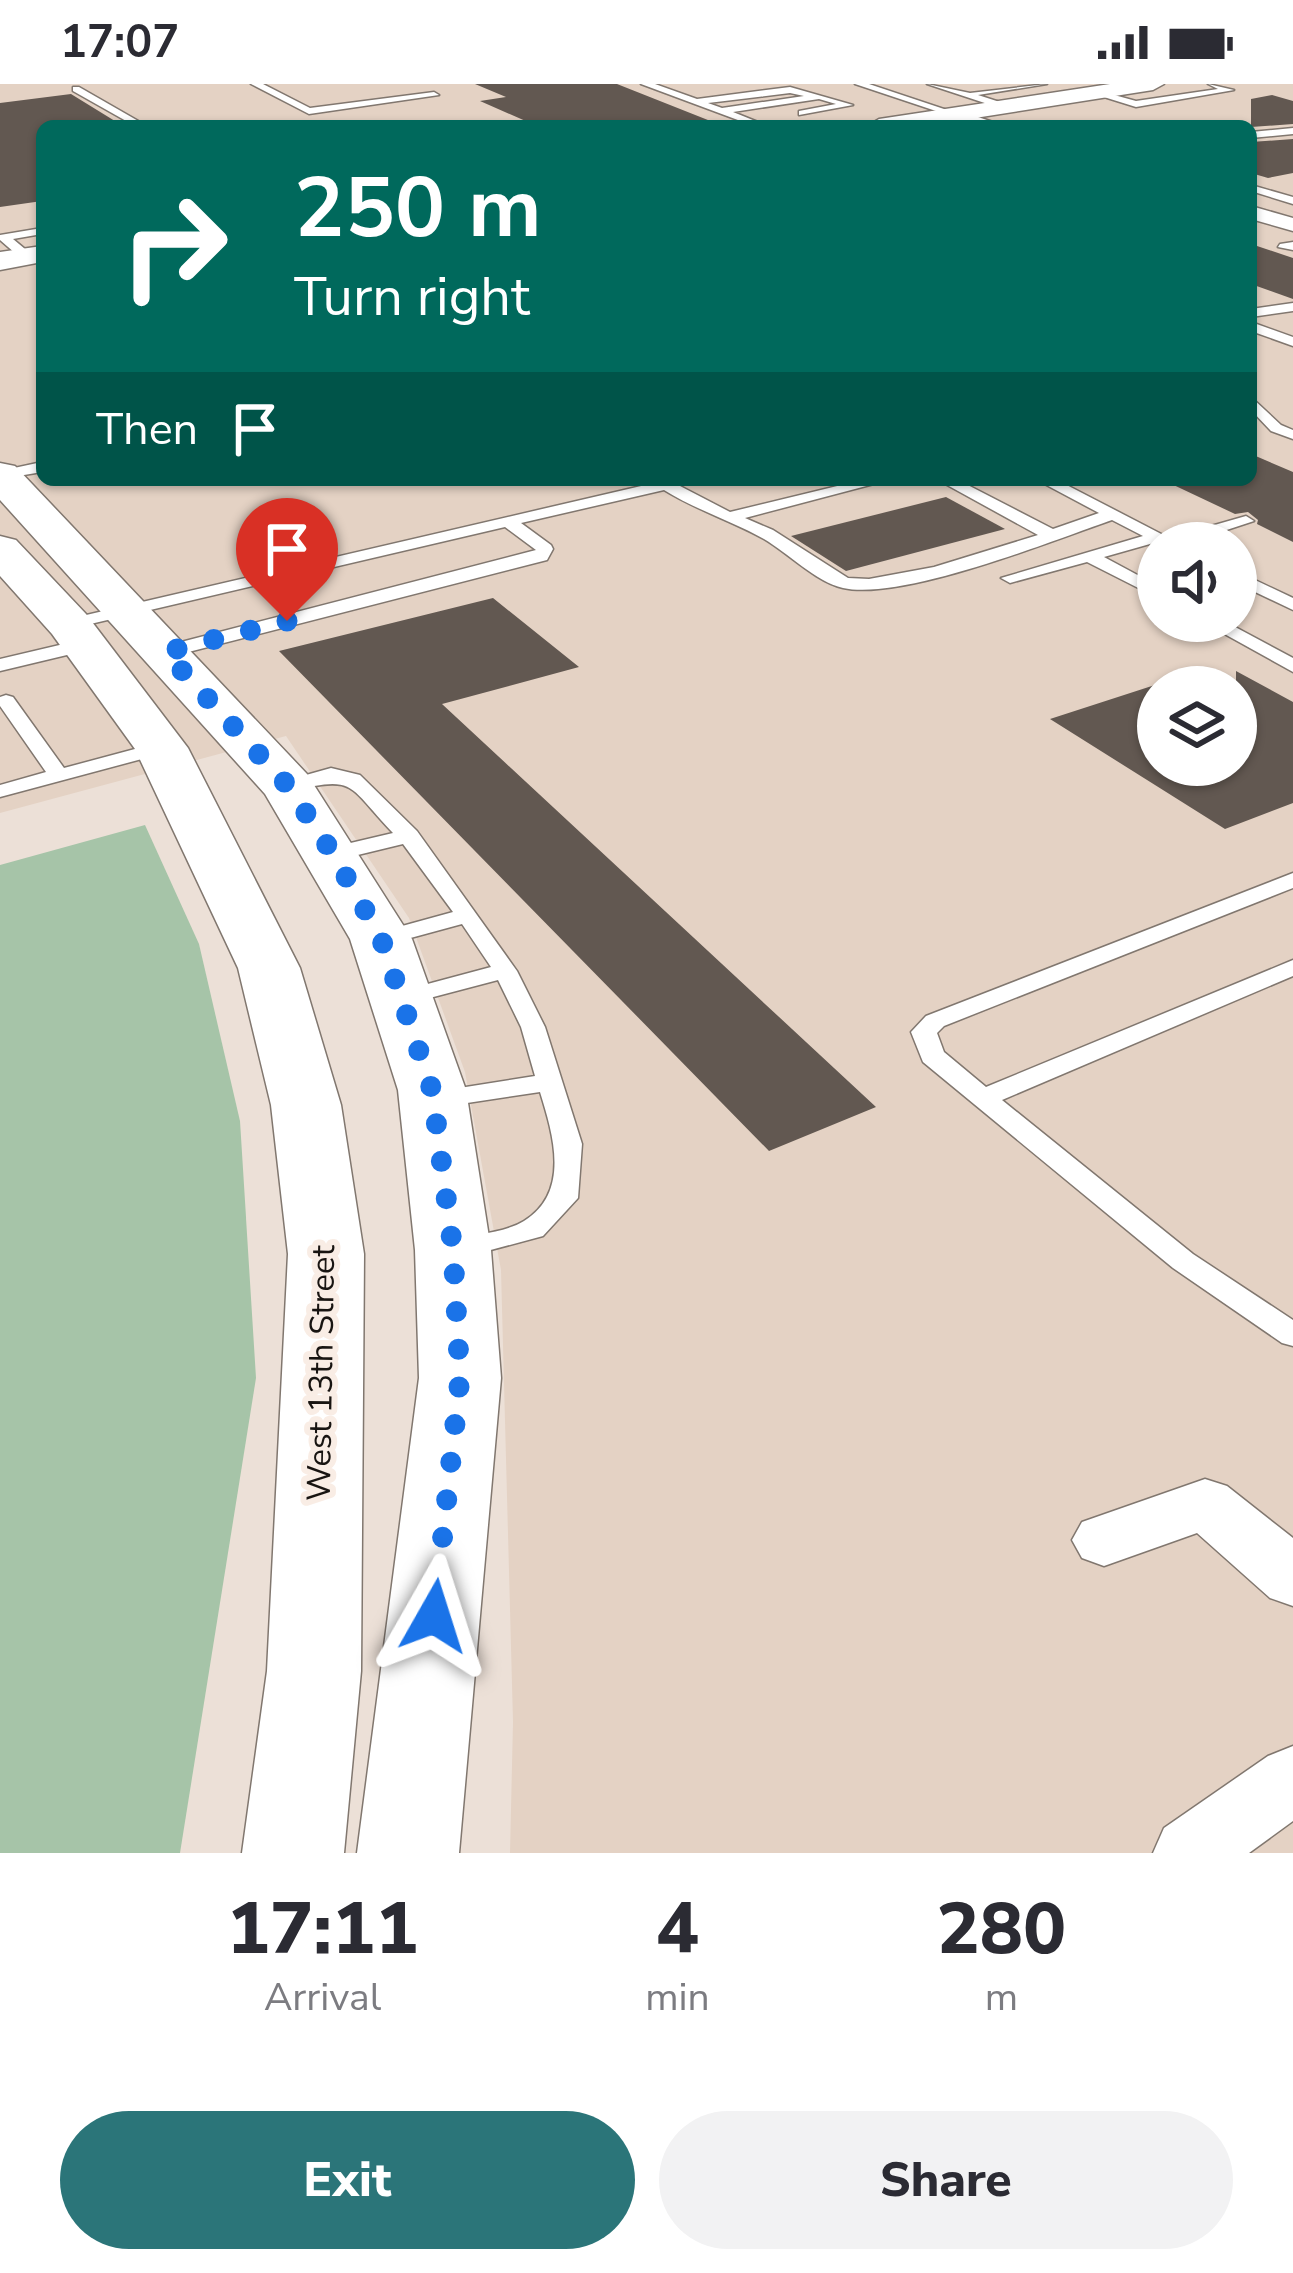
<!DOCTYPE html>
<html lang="en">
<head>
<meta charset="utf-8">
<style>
  :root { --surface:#fff; --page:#f2f2f3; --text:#2b2b33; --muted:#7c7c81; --accent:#2b7579 }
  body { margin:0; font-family:"Nunito Sans",sans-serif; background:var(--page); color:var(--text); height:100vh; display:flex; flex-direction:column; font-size:45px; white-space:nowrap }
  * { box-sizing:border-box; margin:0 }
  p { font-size:39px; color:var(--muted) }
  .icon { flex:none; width:66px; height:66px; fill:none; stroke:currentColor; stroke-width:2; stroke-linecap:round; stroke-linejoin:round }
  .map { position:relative; height:1769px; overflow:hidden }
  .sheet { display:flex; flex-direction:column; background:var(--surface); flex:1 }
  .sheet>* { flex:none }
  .top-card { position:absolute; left:36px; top:36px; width:1221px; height:366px; border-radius:18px; box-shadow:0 3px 9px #0004; background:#00695c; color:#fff; overflow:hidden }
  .tools { position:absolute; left:1137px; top:438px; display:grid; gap:24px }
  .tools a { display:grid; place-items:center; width:120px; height:120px; border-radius:50%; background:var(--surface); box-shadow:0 3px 9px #0004; font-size:60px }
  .pin { position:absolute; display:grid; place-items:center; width:102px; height:102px; color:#fff; margin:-123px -51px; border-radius:50% 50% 50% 0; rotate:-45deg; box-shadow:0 0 12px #0007 }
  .pin .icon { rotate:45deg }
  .me { position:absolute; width:132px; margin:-66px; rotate:6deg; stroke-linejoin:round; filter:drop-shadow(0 0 9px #0008) }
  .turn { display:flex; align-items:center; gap:42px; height:252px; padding:0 60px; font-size:54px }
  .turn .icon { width:156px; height:156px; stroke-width:2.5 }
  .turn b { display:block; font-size:84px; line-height:102px }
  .then { display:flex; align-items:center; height:114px; padding:0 60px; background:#0003; gap:24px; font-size:45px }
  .eta { display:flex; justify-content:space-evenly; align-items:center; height:204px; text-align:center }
  .eta b { font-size:72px; font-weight:800; line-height:84px }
  .primary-button { display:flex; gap:24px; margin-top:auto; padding:24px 60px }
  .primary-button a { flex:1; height:138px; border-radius:72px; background:var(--accent); color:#fff; font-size:48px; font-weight:800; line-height:138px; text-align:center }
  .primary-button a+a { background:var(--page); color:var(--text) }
  .status { display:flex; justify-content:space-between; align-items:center; height:84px; padding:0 60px; background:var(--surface); direction:ltr }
  .status svg { height:33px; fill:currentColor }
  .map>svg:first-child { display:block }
  .built { fill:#e4d2c4; fill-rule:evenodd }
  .green { fill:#a6c4a8 }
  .building { fill:#625851 }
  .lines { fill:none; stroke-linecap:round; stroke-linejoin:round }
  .service-casing { stroke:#81776f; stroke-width:3 }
  .minor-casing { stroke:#81776f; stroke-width:3 }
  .tertiary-casing { stroke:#81776f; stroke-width:3 }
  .secondary-casing { stroke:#81776f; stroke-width:3 }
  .service { fill:#fff; fill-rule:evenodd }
  .minor { fill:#fff; fill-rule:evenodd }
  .tertiary { fill:#fff; fill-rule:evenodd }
  .secondary { fill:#fff; fill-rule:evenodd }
  .route { stroke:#1a73e8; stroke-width:21; stroke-dasharray:0 37.8 }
  .labels { text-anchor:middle; stroke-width:12; stroke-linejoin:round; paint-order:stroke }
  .street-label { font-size:33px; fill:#181411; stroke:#f9ede5 }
</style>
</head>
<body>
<div class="status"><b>17:07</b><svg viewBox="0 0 49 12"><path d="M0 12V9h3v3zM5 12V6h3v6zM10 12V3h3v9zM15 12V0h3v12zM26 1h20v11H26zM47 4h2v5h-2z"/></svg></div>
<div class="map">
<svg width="1293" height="1769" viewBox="0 0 1293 1769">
  <rect width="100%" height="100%" fill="#ece0d7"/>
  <path class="built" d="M0,0h1293v1769h-783l3,-131 -12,-452 -36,-198 -56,-154 -123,-182 -286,77zM42,42h1209v354h-1209zM1158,459h78v78h-78zM1158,603h78v78h-78z"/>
  <path class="green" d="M145,741l54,119 41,177 16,257 -76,475h-180v-988z"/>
  <g class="building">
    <path d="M475,0h142l101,40 -181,2 -57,-25 26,-4z"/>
    <path d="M71,10l52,32h-81v75l-42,6v-104z"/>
    <path d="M1272,11l21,6v23l-42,3v-28z"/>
    <path d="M1293,55v34l-25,5 -17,-5v-31z"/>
    <path d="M1251,160l42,14v41l-42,-15z"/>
    <path d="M1251,370l42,18v70l-36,-18 1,-4 -10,-8 -13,2 -72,-34h88z"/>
    <path d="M946,413l59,32 -159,42 -55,-35z"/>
    <path d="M493,514l86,69 -137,37 434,403 -107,44 -490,-500z"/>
    <path d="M1236,587l57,31v101l-68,26 -175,-110 108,-35v81h78z"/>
  </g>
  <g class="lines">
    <defs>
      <g id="service">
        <path d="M251,0h12l47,24 124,-16 5,3 -130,19z"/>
        <path d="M641,0h14l42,15 93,-12 63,18 -54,10v-4l37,-7 -17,-5 -86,13 35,14h-14zM790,9l14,3 -82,12 -14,-5z"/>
        <path d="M855,0h14l90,30 -8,2z"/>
        <path d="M927,0l43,9 77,-9 -69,11 31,10 -3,5z"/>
        <path d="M1208,0l26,6 -98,17 -45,-14 5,-3 40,11 82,-12z"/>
        <path d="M73,3h6l68,39h-12l-62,-35z"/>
        <path d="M1293,44v6l-42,4v-6z"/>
        <path d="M1251,101l42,12v7l-42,-13z"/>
        <path d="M42,144v6l-29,5 18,15v6h-8l-23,-20v-5z"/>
        <path d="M1293,158v8l-15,-3 2,-3z"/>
        <path d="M1293,219v8l-42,6v-8z"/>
        <path d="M1251,238l42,15v9l-42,-15z"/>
        <path d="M1251,313l30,28 12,5v9l-22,-8 -20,-21z"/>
        <path d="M42,378v10l-42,7v-8z"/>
        <path d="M667,396h28l-15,6 50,26 132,-32h27l-144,38 28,12 75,48 21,1 65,-12 104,-32 -100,-55h20l95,49 46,-16 -62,-33h20l112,58 77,-22 8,5 -67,22 -30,-1 -53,15 54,29v12l-71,-36 -77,21 -9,-5 142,-42 -31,-16c-60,21 -210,81 -269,68 -27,-6 -55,-35 -79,-49 -32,-18 -68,-29 -100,-49l-143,33 30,22 2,4 -6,11 -382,98 -9,-6 2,-4 378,-98 -31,-23 -436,102 -9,-5 9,-5z"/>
        <path d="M1236,487l57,27v12l-57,-27z"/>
        <path d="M1201,537h23l69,37v14z"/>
        <path d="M85,555l7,2v8l-92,22v-12z"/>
        <path d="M6,611l7,2 51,71 97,-26 10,6 -3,4 -168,45v-12l46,-13 -46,-66v-9z"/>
        <path d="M331,684l29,7 57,56 100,140 28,56 37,117 -4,54 -35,38 -82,22 -10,-3 -4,-7 4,-7c22,-7 54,-8 73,-20 47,-29 29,-87 16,-129l-106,16 -13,-8 13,-8 101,-16 -14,-49 -23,-47 -95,25 -12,-7 3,-5 97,-26 -29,-43 -81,22 -8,-2 -4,-5 4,-5 80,-22 -50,-68 -70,17 -8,-2 -3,-5 3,-5 68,-16c-47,-49 -36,-58 -105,-41l-10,-6 3,-4z"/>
        <path d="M1293,789v15l-349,138 -7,7 7,19 42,35 307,-127v16l-291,124 191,154 100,66v26l-11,-3 -109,-75 -250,-206 -12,-30 15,-16z"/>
      </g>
      <g id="minor">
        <path d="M954,25l39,13 3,4c-18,0 -37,1 -51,-12z"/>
        <path d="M1251,122l42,12v13l-42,-12z"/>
        <path d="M1205,1395l22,7 66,52v68l-23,-8 -73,-65 -93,33 -22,-8 -10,-18 10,-18z"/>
        <path d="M1293,1662v75l-44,32h-96l11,-25 104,-72z"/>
      </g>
      <g id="tertiary">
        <path d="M1110,0h54l-11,6 -229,36h-57l12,-7z"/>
        <path d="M42,162v16l-42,8v-18z"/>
      </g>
      <g id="secondary">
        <path d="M0,379l15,3 292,308 105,165 54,151 25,160 10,128 -42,475h-102l62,-475 -4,-128 -17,-160 -48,-151 -85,-145 -265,-294z"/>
        <path d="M0,452l16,4 70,74 102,134 112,220 41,137 23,149 -3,417 -17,182h-102l25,-182 21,-417 -17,-149 -33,-137 -103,-219 -83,-115 -52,-58z"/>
      </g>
    </defs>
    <use href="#service" class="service-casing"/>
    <use href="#minor" class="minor-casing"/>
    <use href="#tertiary" class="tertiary-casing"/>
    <use href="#secondary" class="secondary-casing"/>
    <use href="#service" class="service"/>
    <use href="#minor" class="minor"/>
    <use href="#tertiary" class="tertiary"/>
    <use href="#secondary" class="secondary"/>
  </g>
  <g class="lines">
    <path class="route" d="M287,537l-122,31 123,134 45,68 48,84 51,152 21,160 7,128 -26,238"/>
  </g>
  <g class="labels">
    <g class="street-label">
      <text transform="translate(320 1289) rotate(-89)" y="12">West 13th Street</text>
    </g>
  </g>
</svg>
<div class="tools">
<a><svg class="icon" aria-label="sound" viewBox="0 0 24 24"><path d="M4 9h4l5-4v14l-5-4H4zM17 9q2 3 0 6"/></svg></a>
<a><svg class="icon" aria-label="layers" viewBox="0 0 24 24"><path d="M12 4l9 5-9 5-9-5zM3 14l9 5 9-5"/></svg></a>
</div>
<div class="pin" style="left:287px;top:537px;background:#d93025"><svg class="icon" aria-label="arrive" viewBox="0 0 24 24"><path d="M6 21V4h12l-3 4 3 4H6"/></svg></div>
<svg class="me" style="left:434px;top:1532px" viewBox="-20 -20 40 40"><path d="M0-17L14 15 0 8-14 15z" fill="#1a73e8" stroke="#fff" stroke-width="4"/></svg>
<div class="top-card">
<div class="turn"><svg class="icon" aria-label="right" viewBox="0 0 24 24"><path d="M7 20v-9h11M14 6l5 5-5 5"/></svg><div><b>250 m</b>Turn right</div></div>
<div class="then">Then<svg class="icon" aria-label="arrive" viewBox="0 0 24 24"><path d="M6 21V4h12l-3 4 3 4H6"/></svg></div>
</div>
</div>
<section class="sheet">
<div class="eta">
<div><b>17:11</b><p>Arrival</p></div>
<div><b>4</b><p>min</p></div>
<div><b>280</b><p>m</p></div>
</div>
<div class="primary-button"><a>Exit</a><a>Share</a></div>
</section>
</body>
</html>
